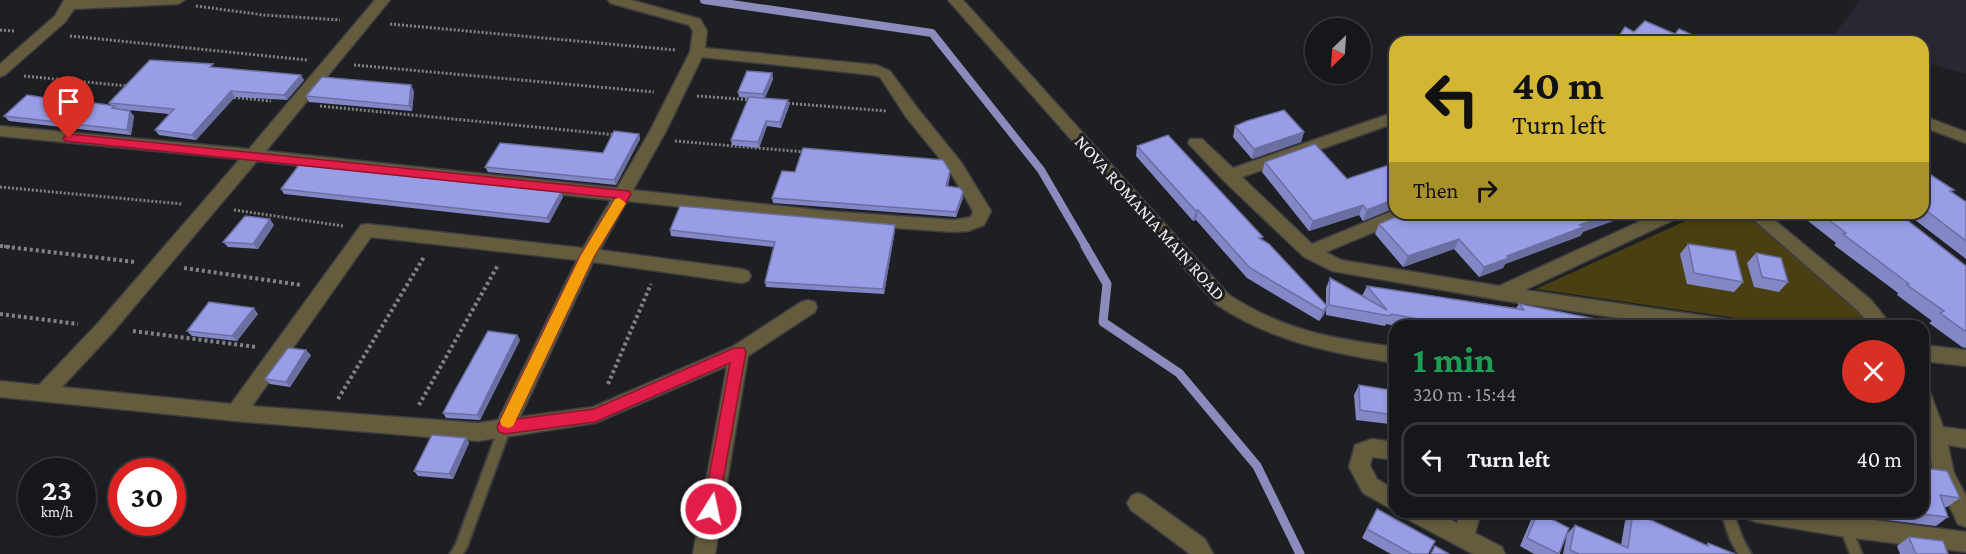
<!DOCTYPE html>
<html lang="en">
<head>
<meta charset="utf-8">
<style>
  :root { --surface:#16171a; --page:#232427; --text:#f1f3f6; --muted:#9e9fa2; --line:#353639 }
  body { margin:0; font-family:"Crimson Pro",serif; background:var(--page); color:var(--text); height:100vh; display:flex; flex-direction:column; font-size:22px; white-space:nowrap }
  * { box-sizing:border-box; margin:0 }
  p { font-size:20px; color:var(--muted) }
  .icon { flex:none; width:33px; height:33px; fill:none; stroke:currentColor; stroke-width:2; stroke-linecap:round; stroke-linejoin:round }
  .map { position:relative; flex:1; overflow:hidden }
  .sheet { position:absolute; left:1389px; top:320px; width:540px; height:198px; display:flex; flex-direction:column; background:var(--surface); border-radius:18px; box-shadow:0 3px 9px #0003,0 0 0 2px var(--line) }
  .sheet>* { flex:none }
  .hud { position:absolute; left:1389px; top:36px; width:540px; height:183px; border-radius:18px; box-shadow:0 3px 9px #0003,0 0 0 2px var(--line); background:#d4b635; color:#111; overflow:hidden }
  .needle { width:39px; rotate:205deg }
  .fabs { position:absolute; left:1305px; top:18px; display:grid; gap:12px }
  .fabs a { display:grid; place-items:center; width:66px; height:66px; border-radius:50%; background:var(--surface); box-shadow:0 3px 9px #0003,0 0 0 2px var(--line); font-size:30px }
  .speed { position:absolute; left:18px; top:458px; display:flex; gap:12px; font-size:30px; font-weight:700; text-align:center }
  .speed>* { display:grid; place-content:center; width:78px; height:78px; border-radius:50%; background:var(--surface); box-shadow:0 3px 9px #0003,0 0 0 2px var(--line); line-height:1 }
  .speed small { font-size:15px; font-weight:400 }
  .speed .limit { border:9px solid #d22; background:#fff; color:#111 }
  .pin { position:absolute; display:grid; place-items:center; width:51px; height:51px; color:#fff; margin:-62px -26px; border-radius:50% 50% 50% 0; rotate:-45deg; box-shadow:0 0 6px #0007 }
  .pin .icon { rotate:45deg }
  .me { position:absolute; width:66px; margin:-33px; rotate:10deg; stroke-linejoin:round; filter:drop-shadow(0 0 4px #0008) }
  .turn { display:flex; align-items:center; gap:21px; height:126px; padding:0 24px; font-size:27px }
  .turn .icon { width:78px; height:78px; stroke-width:2.5 }
  .turn b { display:block; font-size:42px; line-height:51px }
  .then { display:flex; align-items:center; height:57px; padding:0 24px; background:#0003; gap:12px; font-size:22px }
  .round { display:grid; place-items:center; flex:none; width:63px; height:63px; border-radius:32px; background:var(--page) }
  .headline { display:flex; align-items:center; justify-content:space-between; height:102px; padding:0 24px }
  h1 { font-size:36px; font-weight:700; line-height:45px; color:#1e9e55 }
  ul { padding:0; list-style:none }
  li { display:flex; align-items:center; gap:18px; height:75px; margin:0 12px 9px; padding:0 12px; border:3px solid var(--line); border-radius:18px }
  li div { flex:1 }
  li b { display:block; font-size:22px }
  li em { font-style:normal }
  .map>svg:first-child { display:block }
  .built { fill:#272831 }
  .green { fill:#4a3f12 }
  .lines { fill:none; stroke-linecap:round; stroke-linejoin:round }
  .stream-far1 { stroke:#8b8cbd; stroke-width:8 }
  .stream { stroke:#8b8cbd; stroke-width:9 }
  .lane-casing { stroke:#3c3d40; stroke-width:4 }
  .street-casing { stroke:#3c3d40; stroke-width:3 }
  .path-far1 { stroke:#818286; stroke-width:3; stroke-dasharray:2 2; stroke-linecap:butt }
  .path { stroke:#818286; stroke-width:4; stroke-dasharray:3 3; stroke-linecap:butt }
  .lane { fill:#645c3d; fill-rule:evenodd }
  .street { fill:#645c3d; fill-rule:evenodd }
  .wall { fill:#8387c6 }
  .shaded-wall { fill:#6a6ea1 }
  .building { fill:#989de6; stroke:#6a6ea1; stroke-width:1.5 }
  .route { fill:#e11d48; stroke:#92132f; stroke-width:1.5 }
  .slow { fill:#f59e0b }
  .labels { text-anchor:middle; stroke-width:6; stroke-linejoin:round; paint-order:stroke }
  .street-label { font-size:18px; fill:#f2f2f5; stroke:#1e1f23 }
</style>
</head>
<body>
<div class="map">
<svg width="1966" height="554" viewBox="0 0 1966 554">
  <rect width="100%" height="100%" fill="#1e1f23"/>
  <path class="built" d="M1860,0h106v74l-43,-12v-20h-75l-16,-4z"/>
  <path class="green" d="M1703,213h47l130,112h-94l-250,-36z"/>
  <g class="lines">
    <path class="stream-far1" d="M704,0l228,33 109,137 45,77"/>
    <path class="stream" d="M1085,246l22,38 -4,38 76,51 78,93 43,88"/>
    <defs>
      <g id="lane">
        <path d="M505,422l4,1 2,4 -44,120 -4,7h-13l6,-10 43,-117 2,-4z"/>
        <path d="M1721,512h12l9,25 9,17h-13l-8,-15z"/>
        <path d="M1846,521l4,2 12,31h-12l-10,-27 2,-4z"/>
      </g>
      <g id="street">
        <path d="M64,0h121l-7,4 -104,5 -9,13 -60,53 -5,2v-13l55,-48z"/>
        <path d="M375,0h15l-124,151 351,37 33,-57 40,-79 3,-21 -4,-6 -79,-22 -2,-3h23l69,19 7,12 -2,17 171,17 14,6 28,38 43,53 30,49 -7,14 -16,6 -14,1 -127,-9 -200,-22 -27,49 142,19 6,2 3,5 -3,5 -6,2 -149,-21 -73,155 73,-10 139,-60 69,-45 7,-2 7,2 2,5 -2,5 -67,44 -33,198h-22l34,-188 -132,57 -117,18 -242,-20 -236,-24v-16l39,4 60,-63 141,-163 -240,-23v-10l249,23zM702,57l171,18 7,2 26,40 43,53 24,41 -2,6 -17,3 -127,-9 -194,-21 33,-59zM257,161l354,39 -28,48 -216,-24 -6,1 -130,179 -169,-17 51,-55zM371,237l206,23 -79,160 -20,3 -226,-17z"/>
        <path d="M948,0h15l266,295c56,36 102,43 166,52v16c-65,-10 -123,-22 -178,-58z"/>
        <path d="M1395,112v11l-153,54 70,67 83,-34v3h18l-3,4 -84,35 15,8 158,26 159,-73h25l-3,4 -155,73 201,29 7,2 2,5h-63l-172,-26 -168,-29 -28,-14 -81,-77 -35,-37 2,-4h12l31,29z"/>
        <path d="M1926,117l40,15v11l-43,-16v-9z"/>
        <path d="M1746,213h20l105,87 21,26h-21l-14,-16z"/>
        <path d="M1923,345l43,5v16l-43,-5z"/>
        <path d="M1923,390l7,2 13,35 23,3v18l-18,-3 6,28 12,23v31l-8,-3 -24,-50 -7,-32 -4,-1z"/>
        <path d="M1372,439l23,3v18l-23,-3 -2,9 7,13 18,11v21l-32,-18 -14,-26 6,-22z"/>
        <path d="M1138,493l7,3 60,43 8,15h-23l-59,-44 -4,-7 4,-7z"/>
        <path d="M1404,512h31l22,11 4,-11h20l-6,21 27,14 3,7h-32l-66,-35z"/>
        <path d="M1745,512h67l154,20v20l-120,-15 -90,-15 -8,-3z"/>
      </g>
    </defs>
    <use href="#lane" class="lane-casing"/>
    <use href="#street" class="street-casing"/>
    <g class="path-far1">
      <path d="M196,6l68,9 76,5"/>
      <path d="M390,24l285,26"/>
      <path d="M0,30l15,1"/>
      <path d="M70,36l237,24"/>
      <path d="M354,65l300,27"/>
      <path d="M24,76l103,10"/>
      <path d="M697,96l56,4"/>
      <path d="M230,97l41,4"/>
      <path d="M784,103l103,8"/>
      <path d="M320,106l297,29"/>
      <path d="M675,141l130,11"/>
      <path d="M0,187l182,17"/>
      <path d="M234,210l109,16"/>
      <path d="M0,246l12,1"/>
    </g>
    <g class="path">
      <path d="M0,246l135,16"/>
      <path d="M184,268l117,17"/>
      <path d="M0,314l78,10"/>
      <path d="M133,331l123,16"/>
      <path d="M608,384l43,-100"/>
      <path d="M338,399l86,-142"/>
      <path d="M419,405l79,-140"/>
    </g>
    <use href="#lane" class="lane"/>
    <use href="#street" class="street"/>
  </g>
  <g class="wall">
    <path d="M216,67l88,13 -17,20 -52,-3 -39,43 -37,-5 -4,-5 14,-16 -51,-5 16,7 -3,19 -122,-14 -5,-5 107,-11 -2,-2z"/>
    <path d="M772,73l1,6 -8,19 24,8 -8,22 -14,-2 -8,22 -27,-3 -1,-5 17,-42 -9,-1 -1,-5z"/>
    <path d="M414,91l-2,20 -103,-9 -3,-6z"/>
    <path d="M1235,126l69,6 -3,10 -49,17 -19,-22z"/>
    <path d="M639,134l1,5 -24,46 -128,-13 -3,-5 118,-14z"/>
    <path d="M1137,146l125,94 64,65v-17l4,-10 33,19 -1,-1 5,-10 149,22 3,-4 113,22h-237l-9,-2 -1,2 -59,-11v-5l-3,6 -4,5 -72,-43 -51,-58 -3,1 -57,-65z"/>
    <path d="M1265,162l82,17 48,-16v46l-1,-1 -31,13 -4,-6 -50,16 -47,-59z"/>
    <path d="M1923,170l43,32v57l-60,-46h17z"/>
    <path d="M795,172l155,4 -2,10 15,6v6l-7,19 -183,-14 -1,-5z"/>
    <path d="M281,189l282,8 -14,26 -265,-29z"/>
    <path d="M1798,213h100l68,53v82l-4,-1 -33,-24 3,-2 -35,-26 1,-2 -64,-48 2,-2z"/>
    <path d="M1379,224l204,8 -3,4 -75,28 -2,4 -24,9 -25,-28 -51,18 -28,-33z"/>
    <path d="M274,225l-16,24 -30,-2 -5,-5z"/>
    <path d="M670,230h225l-11,64 -118,-7 -1,-5 9,-35 -103,-11z"/>
    <path d="M1688,244l55,38 -9,10 -47,-8 -7,-30z"/>
    <path d="M1756,253l32,29 -9,10 -25,-5 -7,-24z"/>
    <path d="M258,314l-21,27 -45,-5 -5,-5z"/>
    <path d="M517,335l3,5 -40,80 -34,-2 -3,-5z"/>
    <path d="M311,355l-21,32 -20,-3 -5,-5z"/>
    <path d="M1359,385l36,6v32l-6,-1v2l-33,-4 -2,-25z"/>
    <path d="M466,438l3,5 -16,36 -35,-3 -4,-5z"/>
    <path d="M1923,468l37,30 -13,9h-3l4,10 -12,9 -115,-14h102z"/>
    <path d="M1538,512l21,42h-25l-14,-8 11,-26z"/>
    <path d="M1633,512l73,33 2,-2 27,11h-172l4,-20 8,-9 46,20 4,-24z"/>
    <path d="M1372,518l56,36h-37l-29,-16z"/>
    <path d="M1909,537l39,17h-48l-3,-8z"/>
  </g>
  <g class="shaded-wall">
    <path d="M772,73l1,6 -9,21 -1,-6z"/>
    <path d="M301,75l3,5 -17,20 -3,-5z"/>
    <path d="M411,85l3,6 -2,20 -3,-5z"/>
    <path d="M231,91l4,6 -39,43 -4,-5z"/>
    <path d="M788,100l1,6 -8,22 -1,-6z"/>
    <path d="M130,111l4,5 -3,19 -4,-5z"/>
    <path d="M766,121l1,5 -8,22 -1,-6z"/>
    <path d="M1304,132l-3,10 -49,17 2,-10z"/>
    <path d="M639,134l1,5 -24,46 -2,-5z"/>
    <path d="M950,171v5l-4,15v-5z"/>
    <path d="M561,192l2,5 -14,26 -2,-5z"/>
    <path d="M963,192v6l-7,19v-5z"/>
    <path d="M1395,199l-1,9 -31,13 4,-11z"/>
    <path d="M1363,205l-4,10 -50,16 4,-10z"/>
    <path d="M1198,210l-2,10 -3,1 3,-10z"/>
    <path d="M1614,213h22l-53,19 -3,4 -75,28 -2,4 -24,9 5,-10 23,-11 72,-31z"/>
    <path d="M270,219l4,6 -16,24 -5,-5z"/>
    <path d="M895,225v5l-11,64 -1,-5z"/>
    <path d="M1459,239l-5,10 -51,18 5,-11z"/>
    <path d="M1327,306l-4,10 -4,5 4,-10z"/>
    <path d="M254,308l4,6 -21,27 -5,-5z"/>
    <path d="M517,335l3,5 -40,80 -3,-5z"/>
    <path d="M306,350l5,5 -21,32 -4,-5z"/>
    <path d="M466,438l3,5 -16,36 -4,-5z"/>
  </g>
  <g class="building">
    <path d="M1645,21l30,13 4,-5 29,13h-93l10,-15 9,5z"/>
    <path d="M150,60l63,4 -3,3 91,8 -17,20 -53,-4 -39,44 -37,-5 19,-21 -65,-6z"/>
    <path d="M747,71l25,2 -9,21 -25,-2z"/>
    <path d="M322,77l89,8 -2,21 -103,-10z"/>
    <path d="M27,95l51,8 2,-2 35,5 -3,2 18,3 -3,19 -123,-14z"/>
    <path d="M749,97l39,3 -8,22 -14,-1 -8,21 -27,-2z"/>
    <path d="M1284,110l20,22 -50,17 -19,-23 12,-5z"/>
    <path d="M614,131l25,3 -25,46 -129,-13 15,-24 103,10z"/>
    <path d="M1168,135l95,102 -4,1 10,6 58,62 -4,5 -73,-43 -52,-58 -2,1 -59,-65z"/>
    <path d="M1315,144l32,35 48,-16v36l-28,11 -4,-5 -50,16 -48,-59z"/>
    <path d="M803,148l140,12 7,11 -4,15 14,2 3,4 -7,20 -184,-14 10,-27 13,1z"/>
    <path d="M299,165l262,27 -14,26 -266,-29z"/>
    <path d="M1923,170l31,20 -4,1 16,11v39l-43,-33z"/>
    <path d="M680,206l215,19 -12,64 -118,-7 10,-40 -105,-12z"/>
    <path d="M1405,213h209l-35,12 7,1 -79,30 2,2 -25,9 -25,-28 -51,17 -29,-32z"/>
    <path d="M1820,213h78l68,53v66l-26,-19 4,-2 -37,-26 2,-1 -66,-50 3,-1z"/>
    <path d="M245,216l25,3 -17,25 -30,-2z"/>
    <path d="M1688,244l47,7 8,31 -49,-9z"/>
    <path d="M1756,253l25,5 7,24 -26,-5z"/>
    <path d="M1330,278l57,32 -20,-24 157,24 -5,-6 113,22h-172l-69,-12 -1,2 -61,-11z"/>
    <path d="M209,302l45,6 -22,28 -45,-5z"/>
    <path d="M1662,321l30,5h-29z"/>
    <path d="M488,331l29,4 -40,80 -34,-2 10,-19z"/>
    <path d="M288,348l18,2 -20,32 -21,-3z"/>
    <path d="M1359,385l36,6v22h-2l1,2 -34,-5z"/>
    <path d="M432,435l34,3 -17,36 -35,-3z"/>
    <path d="M1923,468l24,3 13,27 -20,-3 8,22 -45,-5h20z"/>
    <path d="M1377,509l58,32 -7,13h-16l-45,-25z"/>
    <path d="M1538,512l31,16 -10,26 -32,-16z"/>
    <path d="M1633,512l75,34v-3l27,11h-156l-9,-4 5,-25 53,23z"/>
    <path d="M1909,537l34,4 5,13h-32z"/>
    <path d="M1435,546l14,8h-18z"/>
  </g>
  <path class="route" d="M69,134l560,57 2,3 -37,62 -78,163 78,-10 140,-61h10l2,4 -29,162 -6,3 -5,-3 -3,-5 27,-146 -135,59 -90,12 -6,-2 -2,-5 84,-172 35,-57 -551,-57 -2,-3z"/>
  <path class="slow" d="M619,198l7,5 -32,53 -81,170 -5,2 -6,-2 -2,-5 81,-166 34,-56z"/>
  <g class="labels">
    <g class="street-label">
      <text transform="translate(1150 218) rotate(48)" y="6">NOVA ROMANIA MAIN ROAD</text>
    </g>
  </g>
</svg>
<div class="fabs">
<a><svg class="needle" viewBox="-14 -14 28 28"><path d="M0-13l5 13h-10z" fill="#e53935"/><path d="M0 13l5-13h-10z" fill="#9e9fa2"/></svg></a>
</div>
<div class="speed"><div>23<small>km/h</small></div><div class="limit">30</div></div>
<div class="pin" style="left:69px;top:138px;background:#d93025"><svg class="icon" aria-label="arrive" viewBox="0 0 24 24"><path d="M6 21V4h12l-3 4 3 4H6"/></svg></div>
<svg class="me" style="left:711px;top:509px" viewBox="-20 -20 40 40"><circle r="17" fill="#e11d48" stroke="#fff" stroke-width="3"/><path d="M0-11L8 9 0 5-8 9z" fill="#fff"/></svg>
<div class="hud">
<div class="turn"><svg class="icon" aria-label="left" viewBox="0 0 24 24"><path d="M17 20v-9H6M10 6l-5 5 5 5"/></svg><div><b>40 m</b>Turn left</div></div>
<div class="then">Then<svg class="icon" aria-label="right" viewBox="0 0 24 24"><path d="M7 20v-9h11M14 6l5 5-5 5"/></svg></div>
</div>
<section class="sheet">
<div class="headline"><div><h1>1 min</h1><p>320 m · 15:44</p></div><a class="round" style="background:#d93025;color:#fff"><svg class="icon" aria-label="close" viewBox="0 0 24 24"><path d="M6 6l12 12M18 6L6 18"/></svg></a></div>
<ul>
<li><svg class="icon" aria-label="left" viewBox="0 0 24 24"><path d="M17 20v-9H6M10 6l-5 5 5 5"/></svg><div><b>Turn left</b></div><em>40 m</em></li>
</ul>
</section>
</div>
</body>
</html>
